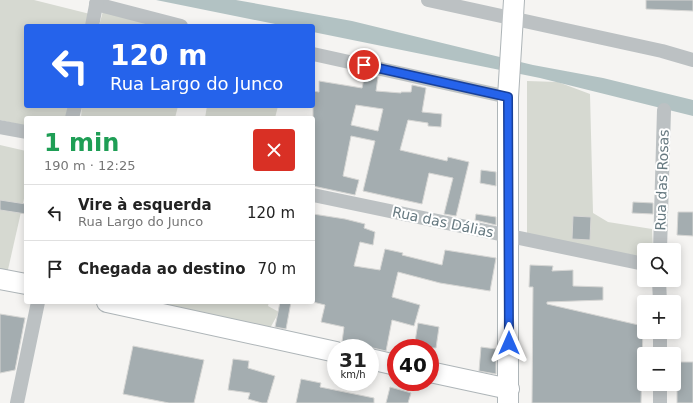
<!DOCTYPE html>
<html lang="pt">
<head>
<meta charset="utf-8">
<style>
  :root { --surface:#fff; --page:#f6f6f6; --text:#222; --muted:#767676; --line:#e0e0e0 }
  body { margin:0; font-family:"DejaVu Sans",sans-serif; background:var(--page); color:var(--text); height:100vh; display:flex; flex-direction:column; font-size:15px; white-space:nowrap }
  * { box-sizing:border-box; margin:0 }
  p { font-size:13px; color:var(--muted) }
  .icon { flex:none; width:22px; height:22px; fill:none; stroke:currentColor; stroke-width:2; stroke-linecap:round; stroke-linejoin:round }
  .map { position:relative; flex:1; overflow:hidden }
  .drawer { position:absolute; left:24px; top:116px; width:291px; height:188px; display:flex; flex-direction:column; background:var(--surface); border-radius:4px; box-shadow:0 2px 10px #0003 }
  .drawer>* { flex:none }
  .guide { position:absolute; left:24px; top:24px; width:291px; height:84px; border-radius:4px; box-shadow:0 2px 10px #0003; background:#2563eb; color:#fff; overflow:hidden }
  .tools { position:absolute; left:637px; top:243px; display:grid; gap:8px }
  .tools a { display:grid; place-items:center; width:44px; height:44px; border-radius:4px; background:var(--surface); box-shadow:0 2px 10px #0003; font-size:20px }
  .speed { position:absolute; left:327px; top:339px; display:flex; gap:8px; font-size:20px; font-weight:700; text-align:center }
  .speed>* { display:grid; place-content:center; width:52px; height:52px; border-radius:50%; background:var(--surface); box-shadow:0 2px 10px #0003; line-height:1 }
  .speed small { font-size:10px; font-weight:400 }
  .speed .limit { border:6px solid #d22; background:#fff; color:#111 }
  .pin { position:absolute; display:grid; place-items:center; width:34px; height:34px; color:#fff; margin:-17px; border:2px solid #fff; border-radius:50%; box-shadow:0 1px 4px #0007 }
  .me { position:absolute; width:44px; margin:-22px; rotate:0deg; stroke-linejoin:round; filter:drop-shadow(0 0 3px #0008) }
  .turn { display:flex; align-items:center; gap:14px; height:84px; padding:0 20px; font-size:18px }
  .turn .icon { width:52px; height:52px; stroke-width:2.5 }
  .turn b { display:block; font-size:28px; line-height:34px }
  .round { display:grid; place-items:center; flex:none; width:42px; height:42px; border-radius:4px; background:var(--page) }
  .head { display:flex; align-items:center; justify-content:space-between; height:68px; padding:0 20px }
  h1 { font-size:24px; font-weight:600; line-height:30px; color:#1e9e55 }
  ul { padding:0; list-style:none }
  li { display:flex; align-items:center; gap:12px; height:56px; padding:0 20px; border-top:1px solid var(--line) }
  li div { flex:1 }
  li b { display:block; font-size:15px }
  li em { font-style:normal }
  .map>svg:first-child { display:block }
  .green { fill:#d6d9d1 }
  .water { fill:#b2c2c3 }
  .building { fill:#a4adb0; stroke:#d6d6d4; fill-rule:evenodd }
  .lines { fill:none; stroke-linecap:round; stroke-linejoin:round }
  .secondary-casing { stroke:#aeb5b8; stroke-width:22 }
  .street { stroke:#bcc1c3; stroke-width:14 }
  .secondary { stroke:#fff; stroke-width:20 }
  .route-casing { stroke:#184099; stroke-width:10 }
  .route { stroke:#2563eb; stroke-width:7 }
  .labels { text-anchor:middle; stroke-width:4; stroke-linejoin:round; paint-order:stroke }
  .street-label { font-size:14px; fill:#667980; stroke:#fff }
</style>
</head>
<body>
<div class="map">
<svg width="693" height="403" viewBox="0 0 693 403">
  <rect width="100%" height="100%" fill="#f5f4f2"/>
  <g class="green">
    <path d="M0,0h34l56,14 -3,12h-61v80h43l-3,12h-40v8l-26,-6z"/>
    <path d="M103,11l62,15h-66z"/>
    <path d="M527,81l31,1 32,12 3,119 15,9 44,7 1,21h-9v11l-117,-27z"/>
    <path d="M82,106h96l-3,12h-94z"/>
    <path d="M207,106h71l-3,12h-70z"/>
    <path d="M0,145l26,6v39l-19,84 -7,-1z"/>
    <path d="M155,302h114l-1,4 11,6 -11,20 -114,-25z"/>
  </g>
  <path class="water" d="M156,0h80l116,21 181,44 70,13 90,22v16l-153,-38 -227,-46v-6h-28z"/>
  <g class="building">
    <path d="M646,0h47v11l-47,-2z"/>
    <path d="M365,74l13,3 -2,14 25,2v-1h10l1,-7 14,3 -4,24 20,2 -1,13 -13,-1v-3l-20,-3 -8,30 47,11 1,-4 21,5 -13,54 -12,-2 9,-36 -24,-5 -7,31 -59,-13 12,-50 -24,-5 -8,40 16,4 -4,15 -42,-9v-95l6,1v-11l43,7zM356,105l27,4 -5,22 -27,-6z"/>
    <path d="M481,170l15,2v14l-16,-3z"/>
    <path d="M0,200l26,4v10l-26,-4z"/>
    <path d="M633,202l20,1v11l-21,-1z"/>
    <path d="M678,212h15v24l-16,-1z"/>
    <path d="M313,214l32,5 20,5 -1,4 11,4 -2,13 -13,-3 -6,24 26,4 5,-21 18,4 -1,2 40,10 3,-15 51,8 -6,33 -50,-8 -42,-11 -6,25 28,8 -6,21 -22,-6 -6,31 -13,-3 -27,-1 -4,-5 2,-15 -23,-5 4,-17 -12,-3z"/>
    <path d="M476,214l20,3v8l-21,-5z"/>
    <path d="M573,216l18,1 -1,23 -18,-1z"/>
    <path d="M530,265l23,1 -1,5 21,-1v16l30,1v13l-56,2v2l96,22 -2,77h-109l1,-116h-4z"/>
    <path d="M280,302h11l-5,27 -11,-2z"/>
    <path d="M0,314l25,4 -10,52 -15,3z"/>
    <path d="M418,323l21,4 -3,21h-22z"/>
    <path d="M133,346l71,14 -10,43h-25l-46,-9z"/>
    <path d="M481,347l15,2v25l-17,-3z"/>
    <path d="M233,359l16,2 -1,7 27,8 -8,27h-5l-14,-4 2,-6 -22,-3z"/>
    <rect x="677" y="362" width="16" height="41"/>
    <path d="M301,379l20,4 -1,4 54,11v5h-78z"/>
    <path d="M390,387l21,6 -3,10h-22z"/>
  </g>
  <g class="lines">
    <defs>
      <g id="secondary">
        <path d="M0,279l26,5"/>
        <path d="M107,302l229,50"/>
        <path d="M370,359l26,6"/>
        <path d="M430,372l79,17"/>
        <path d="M508,403v-306l6,-97"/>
      </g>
    </defs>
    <use href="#secondary" class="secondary-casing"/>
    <g class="street">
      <path d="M428,0l234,51 31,9"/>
      <path d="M96,4l85,22"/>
      <path d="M92,26l5,-26"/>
      <path d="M313,54l195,43"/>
      <path d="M72,118l3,-12"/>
      <path d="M0,127l26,5"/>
      <path d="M313,195l331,69"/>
      <path d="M660,250l4,-140"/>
      <path d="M659,280l1,22"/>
      <path d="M660,332v22"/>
      <path d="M660,384v19"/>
      <path d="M17,403l21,-101"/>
    </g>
    <use href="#secondary" class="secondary"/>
  </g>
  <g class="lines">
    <defs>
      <path id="route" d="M364,65l144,32 1,246"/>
    </defs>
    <use href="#route" class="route-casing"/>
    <use href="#route" class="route"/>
  </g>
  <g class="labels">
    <g class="street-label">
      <text transform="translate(662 180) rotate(-88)" y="5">Rua das Rosas</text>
      <text transform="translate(443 222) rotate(12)" y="5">Rua das Dálias</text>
    </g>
  </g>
</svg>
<div class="tools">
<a><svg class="icon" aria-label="search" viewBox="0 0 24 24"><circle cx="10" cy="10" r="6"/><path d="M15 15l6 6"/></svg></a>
<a>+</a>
<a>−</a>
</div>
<div class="speed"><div>31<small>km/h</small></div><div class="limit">40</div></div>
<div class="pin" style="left:364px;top:65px;background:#d93025"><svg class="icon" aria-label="arrive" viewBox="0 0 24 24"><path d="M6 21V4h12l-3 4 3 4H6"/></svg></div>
<svg class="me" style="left:509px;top:343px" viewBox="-20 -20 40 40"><path d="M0-17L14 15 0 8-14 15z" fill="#2563eb" stroke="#fff" stroke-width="4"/></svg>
<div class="guide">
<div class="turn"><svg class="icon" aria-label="left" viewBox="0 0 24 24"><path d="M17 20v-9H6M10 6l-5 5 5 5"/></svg><div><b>120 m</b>Rua Largo do Junco</div></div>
</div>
<section class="drawer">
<div class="head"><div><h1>1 min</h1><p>190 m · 12:25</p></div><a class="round" style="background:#d93025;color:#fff"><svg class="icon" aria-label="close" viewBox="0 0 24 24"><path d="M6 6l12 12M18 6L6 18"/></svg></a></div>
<ul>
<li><svg class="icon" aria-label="left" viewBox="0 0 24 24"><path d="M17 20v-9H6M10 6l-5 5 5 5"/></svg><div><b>Vire à esquerda</b><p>Rua Largo do Junco</p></div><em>120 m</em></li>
<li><svg class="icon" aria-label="arrive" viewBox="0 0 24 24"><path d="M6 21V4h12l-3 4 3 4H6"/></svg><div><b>Chegada ao destino</b></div><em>70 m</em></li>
</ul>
</section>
</div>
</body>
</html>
